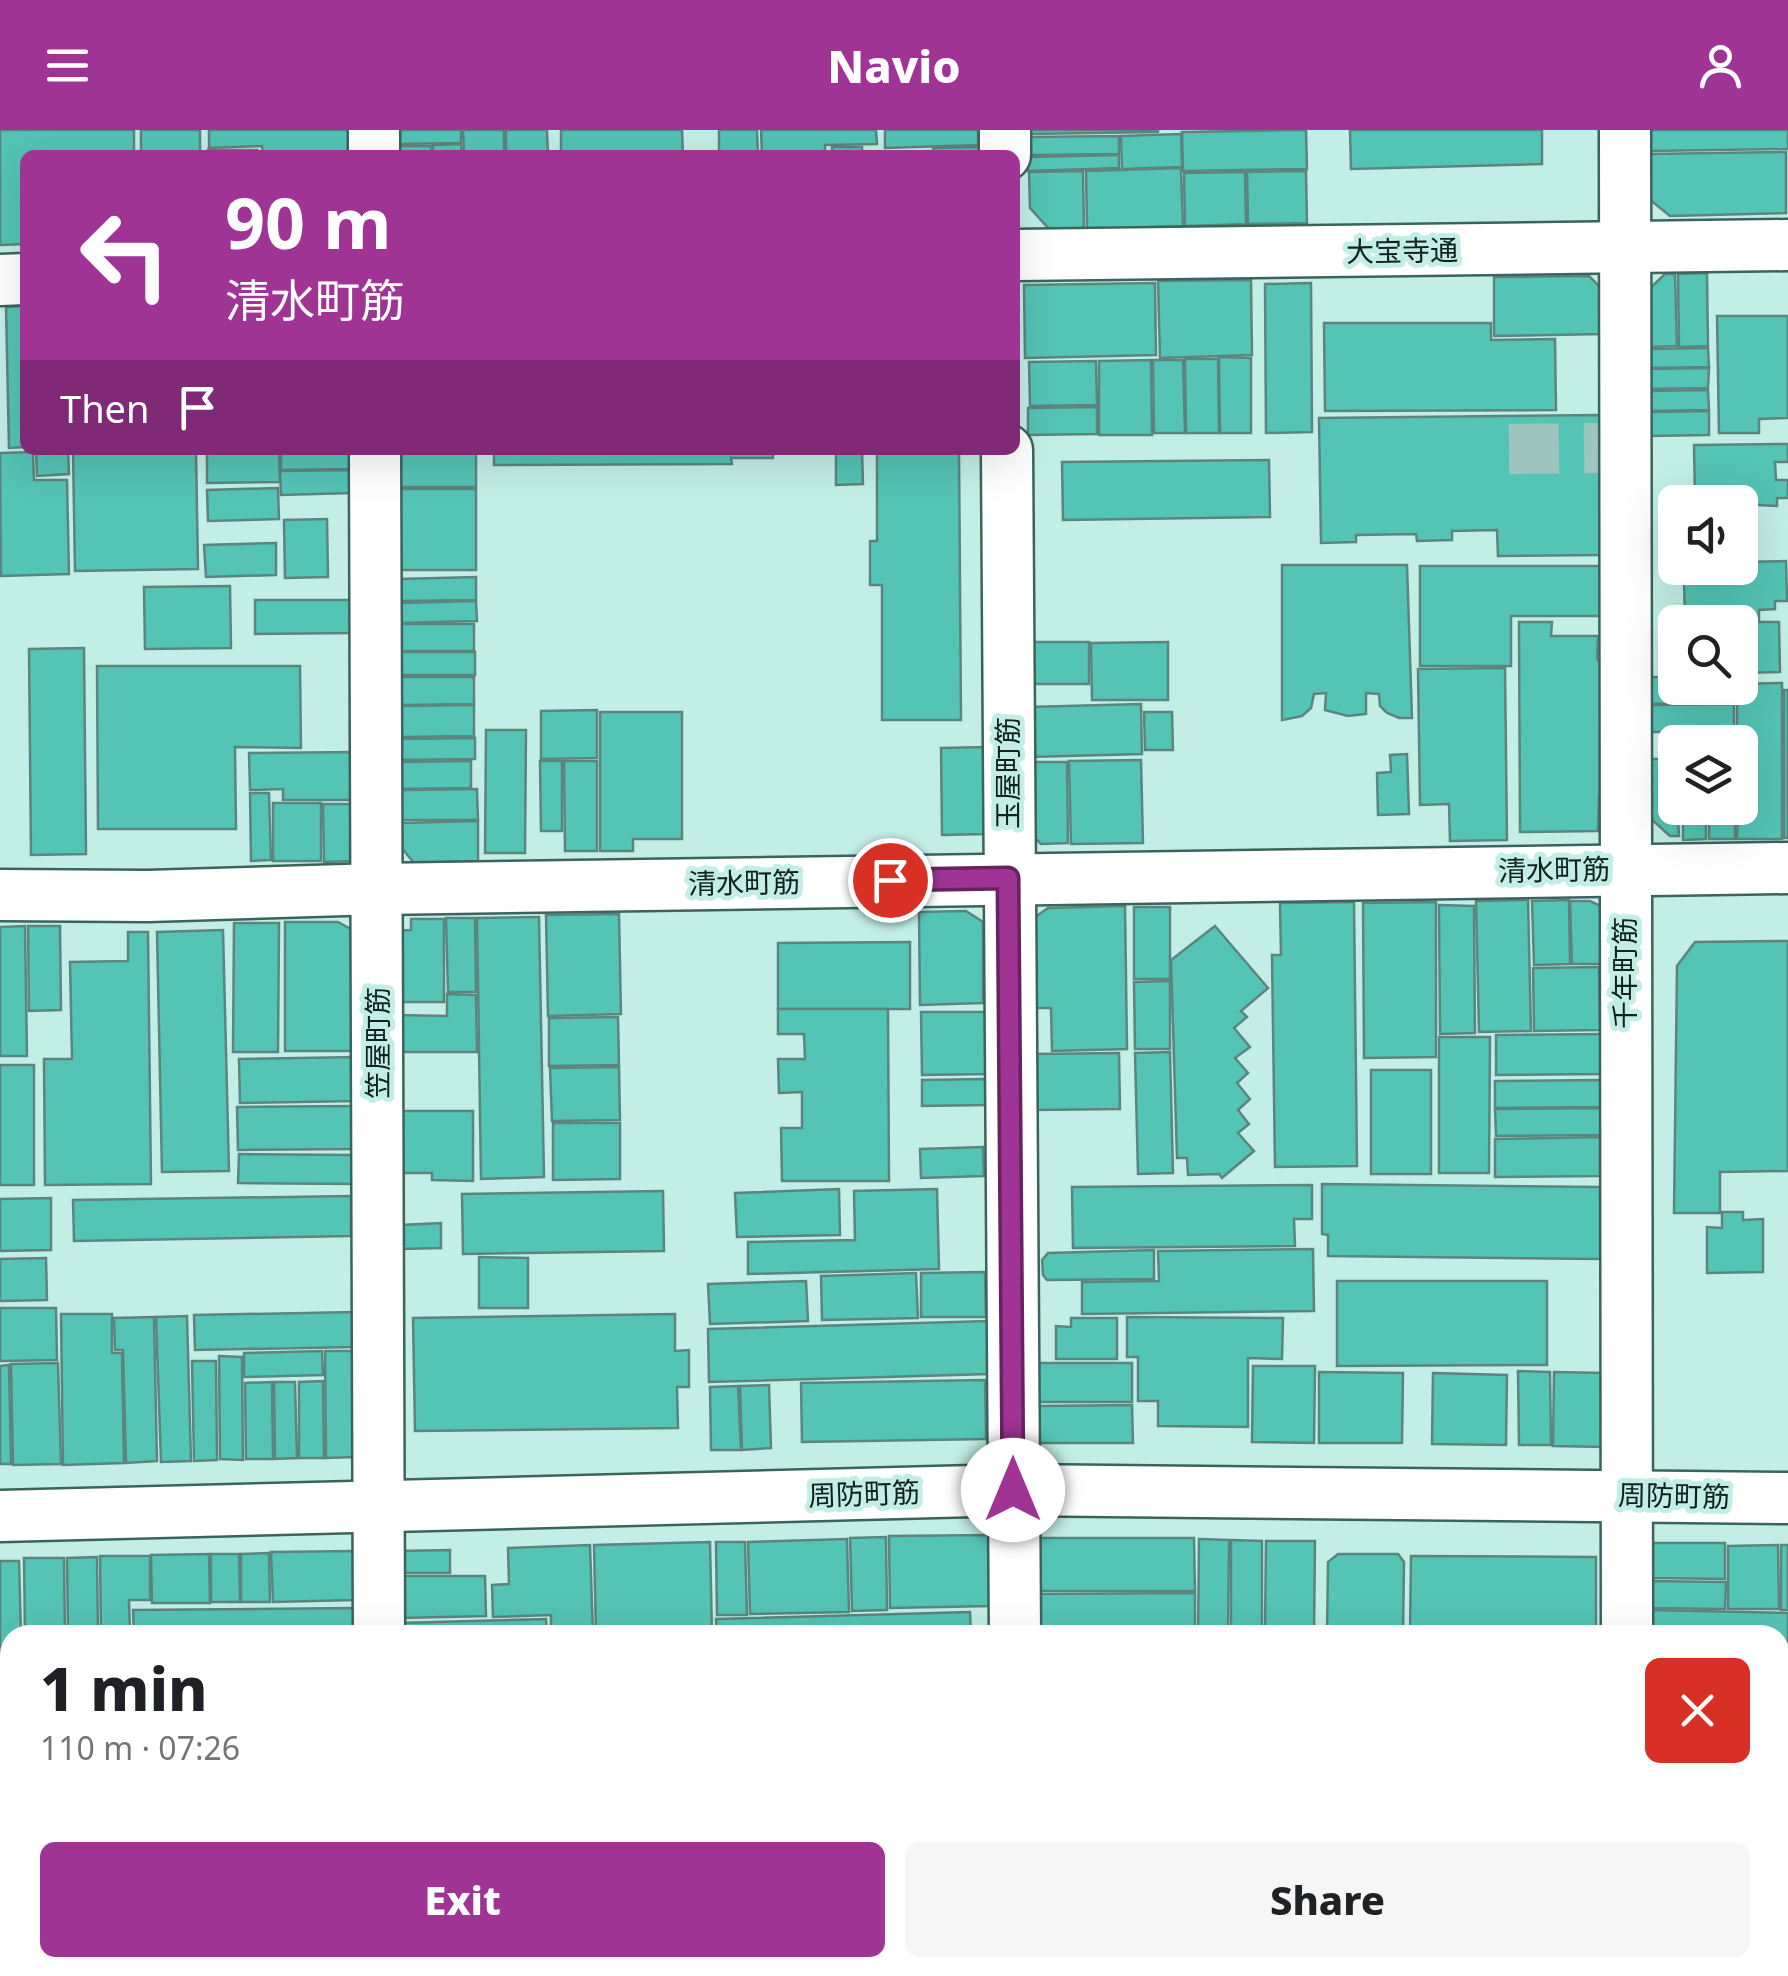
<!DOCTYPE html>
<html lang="en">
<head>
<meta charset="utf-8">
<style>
  :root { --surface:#fff; --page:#f6f6f6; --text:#202124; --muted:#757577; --accent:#a03494 }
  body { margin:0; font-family:"Noto Sans","Noto Sans JP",sans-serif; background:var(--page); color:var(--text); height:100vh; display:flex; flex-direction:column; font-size:38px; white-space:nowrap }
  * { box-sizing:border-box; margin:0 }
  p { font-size:32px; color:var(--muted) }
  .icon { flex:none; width:55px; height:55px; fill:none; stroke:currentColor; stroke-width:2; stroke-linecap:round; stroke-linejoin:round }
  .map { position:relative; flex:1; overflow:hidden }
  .drawer { position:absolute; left:0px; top:1495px; width:1790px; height:352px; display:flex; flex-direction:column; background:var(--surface); border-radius:30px 30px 0 0; box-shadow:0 10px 40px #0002 }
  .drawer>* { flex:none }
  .guide { position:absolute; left:20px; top:20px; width:1000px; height:305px; border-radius:15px; box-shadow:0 10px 40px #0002; background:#a03494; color:#fff; overflow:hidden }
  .controls { position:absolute; left:1658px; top:355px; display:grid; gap:20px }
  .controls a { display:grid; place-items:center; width:100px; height:100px; border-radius:15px; background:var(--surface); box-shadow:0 10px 40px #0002; font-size:50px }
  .pin { position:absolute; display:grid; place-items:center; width:85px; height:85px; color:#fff; margin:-42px; border:5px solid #fff; border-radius:50%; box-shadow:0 2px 10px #0007 }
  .me { position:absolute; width:110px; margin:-55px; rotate:0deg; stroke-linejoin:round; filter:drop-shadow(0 0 8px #0008) }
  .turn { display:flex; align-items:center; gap:35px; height:210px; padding:0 40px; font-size:45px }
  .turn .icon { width:130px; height:130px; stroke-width:2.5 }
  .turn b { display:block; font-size:70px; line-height:85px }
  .then { display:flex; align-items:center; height:95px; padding:0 40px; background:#0003; gap:20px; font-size:38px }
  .round { display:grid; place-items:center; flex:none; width:105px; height:105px; border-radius:15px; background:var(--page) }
  .headline { display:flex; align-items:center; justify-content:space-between; height:170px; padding:0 40px }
  h1 { font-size:60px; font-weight:800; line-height:75px }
  .primary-button { display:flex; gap:20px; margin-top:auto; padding:20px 40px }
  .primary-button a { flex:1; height:115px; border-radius:15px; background:var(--accent); color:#fff; font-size:40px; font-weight:800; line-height:115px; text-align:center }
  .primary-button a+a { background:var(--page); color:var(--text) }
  header { display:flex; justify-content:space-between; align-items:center; height:130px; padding:0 40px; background:var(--accent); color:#fff; font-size:45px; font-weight:800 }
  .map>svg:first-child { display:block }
  .building { fill:#54c4b4; stroke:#5c857e; stroke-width:2.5 }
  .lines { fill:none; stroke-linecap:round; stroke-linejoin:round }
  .minor-tunnel { stroke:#9ec5be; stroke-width:50; stroke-dasharray:50 25; stroke-linecap:butt }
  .minor-casing { stroke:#3b645d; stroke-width:55 }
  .minor { stroke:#fff; stroke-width:50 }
  .route-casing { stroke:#682260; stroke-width:25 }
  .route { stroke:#a03494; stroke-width:18 }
  .labels { text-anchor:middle; stroke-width:10; stroke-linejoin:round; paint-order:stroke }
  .street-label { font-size:28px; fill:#10211e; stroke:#c2eee6 }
</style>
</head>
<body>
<header><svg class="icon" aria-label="menu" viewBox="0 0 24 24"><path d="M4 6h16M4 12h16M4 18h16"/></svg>Navio<svg class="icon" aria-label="person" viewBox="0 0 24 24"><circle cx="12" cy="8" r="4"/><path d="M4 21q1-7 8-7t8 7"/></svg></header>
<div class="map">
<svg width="1788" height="1846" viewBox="0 0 1788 1846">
  <rect width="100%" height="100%" fill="#c2eee6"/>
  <g class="building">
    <path d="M0,0h134v25h-109v89l-25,1z"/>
    <rect x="141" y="0" width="59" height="25"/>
    <path d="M209,0h142v25h-88l-1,-9 -53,2z"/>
    <path d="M396,0h65v13l-64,1z"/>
    <path d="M463,0h41v25h-40z"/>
    <path d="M506,0h41l1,25h-42z"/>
    <path d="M561,0h121l1,25h-122z"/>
    <path d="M719,0h38l1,25h-39z"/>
    <path d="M761,0h115l1,14 -52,1v10h-63z"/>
    <path d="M885,0h93v15l-93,3z"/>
    <path d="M1028,0h130v2l-129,2z"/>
    <path d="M1306,0l1,39 -124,2 -1,-39z"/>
    <path d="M1350,0h192v34l-191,5z"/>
    <path d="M1650,0h138v19l-138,2z"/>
    <path d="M1181,4l1,33 -60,2 -1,-33z"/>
    <path d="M1119,6v18l-92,1v-18z"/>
    <path d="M461,14l1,11h-29v-10z"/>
    <rect x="397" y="16" width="34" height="9"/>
    <rect x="832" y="17" width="30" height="8"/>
    <path d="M982,17v8h-49v-7z"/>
    <rect x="208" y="20" width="49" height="5"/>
    <path d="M928,21v4h-63v-2z"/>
    <path d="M1786,22v61l-116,3 -21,-17 -1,-45z"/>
    <path d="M1119,25v13l-91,3v-14z"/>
    <path d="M1181,38l2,58 -96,3 -1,-58z"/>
    <path d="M1083,41l1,57 -35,1 -19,-21 -1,-36z"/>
    <path d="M1306,41l1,52 -59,1 -1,-52z"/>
    <path d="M1245,42l1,52 -61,2 -1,-53z"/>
    <path d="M1707,143l1,73 -29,1 -1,-73z"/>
    <path d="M1665,144h10l2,72 -27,1 -2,-57z"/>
    <path d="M1589,146l15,15v43l-110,2v-59z"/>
    <path d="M1251,150l1,75 -92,3 -2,-77z"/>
    <path d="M1155,153l1,72 -131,3 -1,-73z"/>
    <path d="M1311,153l1,149 -46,1 -1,-149z"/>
    <path d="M25,176v141l-16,1 -3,-141z"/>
    <path d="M1717,186h71v102l-29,1v14h-40z"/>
    <path d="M1324,193h167v17l64,-1 1,71 -231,1z"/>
    <path d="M1708,218l1,19 -60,1v-19z"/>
    <path d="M1219,227l32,1v75h-31z"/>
    <path d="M1185,229h33l1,74h-33z"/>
    <path d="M1151,230l1,75h-53v-74z"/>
    <path d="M1153,230h30l2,73h-31z"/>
    <path d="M1096,231l1,44 -67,1 -1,-44z"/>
    <path d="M1709,238l-1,20 -59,1v-20z"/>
    <path d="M1708,260l1,20 -59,1 -1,-20z"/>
    <path d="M1097,277v27l-69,1v-27z"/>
    <path d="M1709,281v24l-60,1v-24z"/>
    <path d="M1600,285l2,140 -104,1 -1,-26 -45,1v9l-35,1 -1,-7 -60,1v7l-35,1 -2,-125z"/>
    <path d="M1788,314v18h-13l1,18h12v18h-11v8l-82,-4 -1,-57z"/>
    <path d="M36,320h32l1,24 -32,2z"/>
    <path d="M73,320h123l2,119 -123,2z"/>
    <path d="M207,320h72l1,32 -73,1z"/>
    <path d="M351,320v19l-70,1v-19z"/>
    <rect x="399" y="320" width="77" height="37"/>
    <path d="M494,320h279v8h-42l1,6 -238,1z"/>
    <path d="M836,320h26l1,34 -27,1z"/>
    <path d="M877,320h82l2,270h-79v-135h-12v-44h7z"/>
    <path d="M33,322l1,28h33l2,94 -68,2 -1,-123z"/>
    <path d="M1269,330l1,57 -207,3 -1,-58z"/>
    <path d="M350,340l1,23 -70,2 -1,-24z"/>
    <path d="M278,358l1,31 -71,2 -1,-31z"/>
    <path d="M399,359h77v81h-76z"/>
    <path d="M327,389l1,58 -43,1 -1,-58z"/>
    <path d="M276,413v32l-70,2 -2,-32z"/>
    <path d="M1786,431l1,40h-12v8l-16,1v12h20l1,50 -40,1v-51h-55l-1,-41h31v-13h25v-6z"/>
    <path d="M1282,435h125l5,153h-13l-12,-5 -7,-7 -1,-12 -13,-1v21l-18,2 -23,-6 1,-17 -12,1 -3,14 -9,8 -20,4z"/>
    <path d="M1420,436h182v50h-91v50h-91z"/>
    <path d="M476,447v23l-77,1v-22z"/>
    <path d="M230,456l1,62 -86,1 -1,-62z"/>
    <path d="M255,470h97v33l-97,1z"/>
    <path d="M476,471l1,20 -77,2 -1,-20z"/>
    <path d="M1519,492h33l-1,14h47l-1,23 7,7 1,122 -6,9 -1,34 -78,1z"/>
    <rect x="400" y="494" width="74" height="27"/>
    <rect x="1029" y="512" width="60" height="42"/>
    <path d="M1168,512v58h-76l-1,-57z"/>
    <path d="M84,518l2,206 -55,1 -2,-206z"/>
    <rect x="400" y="522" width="75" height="23"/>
    <path d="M97,536h203l1,82 -66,-1 1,82h-138z"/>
    <path d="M1505,538l2,172 -57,1 -1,-37 -29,1 -2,-136z"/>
    <path d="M401,547h73v27l-73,1z"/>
    <path d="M1650,547h25v11h58l1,15 -83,1z"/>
    <path d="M1782,553v156h-45l3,-97h-3v-54l3,-4z"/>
    <rect x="1784" y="560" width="4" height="148"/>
    <path d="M1141,574l1,50 -113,3 -1,-50z"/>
    <path d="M1734,574v27l-83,1v-27z"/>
    <path d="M474,575v31l-72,1 -1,-31z"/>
    <path d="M597,580v48l-56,1v-48z"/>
    <path d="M600,582h82v127h-49v12h-33z"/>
    <path d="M1144,582h28l1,38h-28z"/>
    <path d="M486,600h40l-1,123h-40z"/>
    <path d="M475,608v21l-74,1v-21z"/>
    <path d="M986,617l2,87 -46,1 -1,-87z"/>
    <path d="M355,622v48h-72v-11l-33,1 -1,-37z"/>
    <path d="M1407,624l2,60 -31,1 -1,-42 14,-1 -1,-17z"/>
    <path d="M1651,629h24l4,77h-9l-20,-18z"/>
    <path d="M1141,630l2,83 -72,1 -2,-83z"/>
    <path d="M471,631v27l-70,1v-27z"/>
    <path d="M540,631h22v70h-21z"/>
    <path d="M564,631h33v90h-32z"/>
    <path d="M1028,632h39l1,81 -27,1 -12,-12z"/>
    <path d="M477,659l1,31h-77v-30z"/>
    <path d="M250,663h19l2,67 -20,1z"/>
    <rect x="273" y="673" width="48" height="58"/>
    <path d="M323,674h28l1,57 -28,1z"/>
    <path d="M1683,678h23v31l-23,1z"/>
    <rect x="1709" y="678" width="26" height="31"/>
    <path d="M478,691v40l-64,2 -13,-16v-24z"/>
    <path d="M1528,770l3,131 -52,1 -3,-131z"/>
    <path d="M1569,770l1,64 -36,1 -2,-64z"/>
    <path d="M1570,771h20l15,7v56h-33z"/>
    <path d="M1354,772l3,264 -82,1 -3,-212h9l-1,-52z"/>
    <path d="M1436,772v155l-72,1 -1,-155z"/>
    <path d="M1439,775l35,1 1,127 -35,1z"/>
    <path d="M1125,776l2,143 -75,2 -1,-43h-18l-2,-88 17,-12z"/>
    <rect x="1134" y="777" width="36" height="72"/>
    <path d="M966,781l17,11v81l-63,2 -1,-93z"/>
    <path d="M619,784l2,100 -73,2 -2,-101z"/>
    <path d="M539,787l5,260 -63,2 -4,-261z"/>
    <path d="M446,788h29l1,74h-28z"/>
    <path d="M411,789h33v83h-46v-71l13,-1z"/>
    <path d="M285,792h53l18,10 -1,119h-70z"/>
    <path d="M234,793h45l-1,129h-45z"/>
    <path d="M25,796l2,130h-27v-129z"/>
    <path d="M28,796h32l1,84 -32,1z"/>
    <path d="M1215,796l53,62 -27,23 6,6 -13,11 16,19 -15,11 13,15 -11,10 13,16 -12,11 11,14 -11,9 16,18 -32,27 -3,-4 -31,1 -1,-17h-10l-6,-198z"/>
    <path d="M223,800l6,241 -67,1 -5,-240z"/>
    <path d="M128,802h20l3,252 -106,1 -1,-126h28l-2,-97 58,-1z"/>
    <path d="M1788,811v230l-68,1v41h-46l3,-247 18,-24z"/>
    <path d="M910,812v67h-132v-66z"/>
    <path d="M1599,837l1,63 -66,1 -1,-63z"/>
    <path d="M1170,851v68h-35l-1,-67z"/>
    <path d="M447,864l29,1 1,57h-80v-37l50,1z"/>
    <path d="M778,879h110l1,172h-107l-1,-53h21v-36l-23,1 -1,-34h27l-1,-25h-26z"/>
    <path d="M921,882h64l1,62 -64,1z"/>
    <path d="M618,887l1,48 -70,1v-48z"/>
    <path d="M1601,904l1,40 -106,1v-40z"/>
    <path d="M1439,907h51l-1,136h-50z"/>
    <path d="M1170,922l3,121 -35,1 -3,-121z"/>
    <path d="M1119,923l1,56 -86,1 -1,-56z"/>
    <path d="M356,927l1,44 -117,2 -1,-44z"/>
    <rect x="0" y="935" width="34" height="120"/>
    <path d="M619,937l1,53 -68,1 -2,-53z"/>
    <rect x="1371" y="940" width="60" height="104"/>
    <path d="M985,949l1,26 -64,1v-26z"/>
    <path d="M1600,950l1,27 -106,1v-27z"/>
    <path d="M355,976l1,43 -118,1 -1,-43z"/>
    <path d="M1601,978v27l-105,1 -1,-27z"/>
    <path d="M403,981h70v70l-41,-1v-7h-30z"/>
    <path d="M553,993h67v56l-67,1z"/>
    <path d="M1600,1007v39l-105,1v-38z"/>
    <path d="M983,1017l1,29 -63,2 -1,-29z"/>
    <path d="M239,1024l114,1v29l-115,-1z"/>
    <path d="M1322,1054l278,3v72l-272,-3v-21l-6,-1z"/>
    <path d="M1312,1055v34h-18l1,27 -222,2 -1,-61z"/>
    <path d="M839,1059l1,46 -103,2 -2,-44z"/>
    <path d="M937,1059l2,80 -191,5v-32l107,-2 -1,-49z"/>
    <path d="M663,1061l1,60 -201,3 -1,-60z"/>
    <path d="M351,1066v40l-277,5 -1,-41z"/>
    <path d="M51,1068v52l-51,1v-52z"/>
    <path d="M1722,1082h21v8l20,-1v53l-56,1v-46l15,1z"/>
    <path d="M441,1093v25l-39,1 -1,-24z"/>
    <path d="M1313,1119l1,62 -232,3v-32l77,-1 -1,-30z"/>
    <path d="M1154,1120v29l-107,1 -4,-5 -1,-15 6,-7z"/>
    <path d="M479,1127l49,1v50h-49z"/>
    <path d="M46,1128l1,42 -47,1v-42z"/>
    <path d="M985,1142l1,45h-65v-44z"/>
    <path d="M916,1143l2,45 -96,2 -1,-44z"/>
    <path d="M806,1151l2,40 -98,3 -2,-40z"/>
    <path d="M1337,1151h210v84l-210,1z"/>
    <path d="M0,1178h56l1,52 -57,1z"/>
    <path d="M355,1182v35l-160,3 -1,-35z"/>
    <path d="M61,1184h51v39h10l2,110 -61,2z"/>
    <path d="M675,1184v37l14,-1v37h-12l1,41 -263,3 -2,-113z"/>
    <path d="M187,1186l4,145 -30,1 -5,-145z"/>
    <path d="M154,1187l3,144 -31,2 -3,-113h-8l-1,-32z"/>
    <path d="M1127,1187l156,1 -1,41 -34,-1v69l-90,-1v-25h-20v-44h-11z"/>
    <path d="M1071,1188h46v41h-61v-33l15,1z"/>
    <path d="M988,1191l1,53 -280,8 -1,-53z"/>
    <path d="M322,1221l1,24 -79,2v-24z"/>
    <path d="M325,1221h30l1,106 -30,1z"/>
    <path d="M219,1226l23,1 1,103 -23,-1z"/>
    <path d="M192,1231h24l1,99 -23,1z"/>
    <path d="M58,1233l3,101 -48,1 -2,-101z"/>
    <path d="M1037,1233h95v39h-96z"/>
    <path d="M9,1235l2,99h-11v-98z"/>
    <path d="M1253,1236h62l-1,77 -62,-1z"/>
    <path d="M1518,1241l32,1 1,73h-32z"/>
    <path d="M1319,1242l84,1 -1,70h-83z"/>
    <path d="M1554,1242l52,1 -1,74 -52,-1z"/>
    <path d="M1433,1243l74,2 -1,70 -74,-1z"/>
    <path d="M985,1250l1,59 -184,3 -1,-59z"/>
    <path d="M323,1251l1,77h-25v-76z"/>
    <path d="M272,1252l1,77h-27l-1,-76z"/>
    <path d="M274,1252h21l2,76 -22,1z"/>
    <path d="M769,1255l2,63 -29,2 -2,-64z"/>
    <path d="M738,1256l3,64h-30l-1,-63z"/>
    <path d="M1132,1275l1,38h-98v-37z"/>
    <path d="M990,1405l1,71 -101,2 -1,-72z"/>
    <path d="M886,1407l1,73 -35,1 -2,-73z"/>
    <path d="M1038,1408h156l1,53h-156z"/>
    <path d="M847,1409l2,73 -99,2 -2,-72z"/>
    <path d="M1199,1409l30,1 -1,95h-30z"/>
    <path d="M1231,1410l31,1v93h-31z"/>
    <path d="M1266,1411h49l-1,91 -49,-1z"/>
    <path d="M710,1412l2,93h-116l-2,-90z"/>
    <path d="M716,1412h29l2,73h-30z"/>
    <path d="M1650,1413h75v36l-75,-1z"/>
    <path d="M590,1415l3,90h-42v-20l-58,2 -1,-32 17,-1 -1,-36z"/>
    <path d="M1778,1415l1,64h-51v-63z"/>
    <rect x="1781" y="1415" width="7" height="65"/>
    <path d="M450,1420v23h-52v-22z"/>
    <path d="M355,1421l1,49 -83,2 -2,-50z"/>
    <path d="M269,1423l1,49h-29v-48z"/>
    <path d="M209,1424l1,49h-58l-1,-48z"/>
    <path d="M211,1424h28l1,48h-29z"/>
    <path d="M1338,1424h60l6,8 -1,73h-76l1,-73z"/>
    <path d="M100,1426h50v44h-21l1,35h-29z"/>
    <path d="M1411,1426l185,1v78h-186z"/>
    <path d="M97,1427l1,78h-30l-1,-77z"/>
    <path d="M24,1428h40l1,77h-40z"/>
    <path d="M0,1431h19l2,74h-11v17h-10z"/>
    <path d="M400,1446h85l1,40 -85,2z"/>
    <path d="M1650,1451l76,1 -1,27 -76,-1z"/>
    <path d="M1195,1463v37l-156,1v-37z"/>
    <path d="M355,1478l1,27h-222l-1,-25z"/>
    <path d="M1649,1480l139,3v37h-8v-15h-131z"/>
    <path d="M970,1482l1,23h-254l-1,-16z"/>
    <path d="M546,1489l1,16h-148v-12z"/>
    <path d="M1039,1503l112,1v1h-112z"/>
    <rect x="1780" y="1523" width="8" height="82"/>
    <rect x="0" y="1525" width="10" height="80"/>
    <rect x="0" y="1612" width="10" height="72"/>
    <rect x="1780" y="1691" width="8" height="52"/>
    <rect x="0" y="1692" width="10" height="80"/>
    <path d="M1780,1748h8v98h-52v-8h44z"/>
    <path d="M10,1775v41h-10v-40z"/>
    <path d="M0,1823h10v15h49v8h-59z"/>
    <rect x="70" y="1838" width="49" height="8"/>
    <rect x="123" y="1838" width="232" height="8"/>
    <rect x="404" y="1838" width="310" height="8"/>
    <rect x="1045" y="1838" width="267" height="8"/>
    <rect x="1327" y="1838" width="38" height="8"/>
    <rect x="1370" y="1838" width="90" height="8"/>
    <rect x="1467" y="1838" width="123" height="8"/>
    <rect x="1648" y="1838" width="84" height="8"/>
  </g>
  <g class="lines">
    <path class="minor-tunnel" d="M1509,319l92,-1"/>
    <defs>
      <g id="minor">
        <path d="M1005,0v25"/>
        <path d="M1625,0l2,1505"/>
        <path d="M374,25v-25"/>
        <path d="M1015,125l773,-10"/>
        <path d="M0,150l25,-1"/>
        <path d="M375,320l4,1185"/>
        <path d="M1007,320l8,1185"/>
        <path d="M0,765l148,1 230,-7 1410,-21"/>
        <path d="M0,1386l1013,-26 775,8"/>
        <path d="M380,1838v8"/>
        <path d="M1020,1838v8"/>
        <path d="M1626,1846v-8"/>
      </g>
    </defs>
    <use href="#minor" class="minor-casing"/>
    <use href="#minor" class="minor"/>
  </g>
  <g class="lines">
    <defs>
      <path id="route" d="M890,750l118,-2 5,612"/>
    </defs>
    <use href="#route" class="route-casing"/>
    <use href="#route" class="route"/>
  </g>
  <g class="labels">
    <g class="street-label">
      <text transform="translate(1402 121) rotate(-1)" y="10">大宝寺通</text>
      <text transform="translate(1008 643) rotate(-90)" y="10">玉屋町筋</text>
      <text transform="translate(1554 740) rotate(-1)" y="10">清水町筋</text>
      <text transform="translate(744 753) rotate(-1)" y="10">清水町筋</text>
      <text transform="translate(1625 843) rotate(-90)" y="10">千年町筋</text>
      <text transform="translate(378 913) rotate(-90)" y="10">笠屋町筋</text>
      <text transform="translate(864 1364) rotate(-2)" y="10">周防町筋</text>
      <text transform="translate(1674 1366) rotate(1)" y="10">周防町筋</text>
    </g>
  </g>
</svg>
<div class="controls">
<a><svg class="icon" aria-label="sound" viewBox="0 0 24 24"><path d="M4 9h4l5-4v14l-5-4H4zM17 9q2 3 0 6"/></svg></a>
<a><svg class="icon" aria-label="search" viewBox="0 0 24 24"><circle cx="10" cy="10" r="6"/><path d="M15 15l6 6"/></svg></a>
<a><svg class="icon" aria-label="layers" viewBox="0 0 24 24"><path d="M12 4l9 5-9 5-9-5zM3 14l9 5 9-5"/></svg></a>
</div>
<div class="pin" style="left:890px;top:750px;background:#d93025"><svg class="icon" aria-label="arrive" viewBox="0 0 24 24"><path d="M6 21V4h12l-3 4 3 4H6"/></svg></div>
<svg class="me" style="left:1013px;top:1360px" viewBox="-20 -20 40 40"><circle r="19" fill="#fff"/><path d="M0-13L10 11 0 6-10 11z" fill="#a03494"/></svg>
<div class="guide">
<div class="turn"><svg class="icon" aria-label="left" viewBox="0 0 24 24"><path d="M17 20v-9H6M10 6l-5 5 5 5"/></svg><div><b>90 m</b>清水町筋</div></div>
<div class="then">Then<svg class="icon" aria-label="arrive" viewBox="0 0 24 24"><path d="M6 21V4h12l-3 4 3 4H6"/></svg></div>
</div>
<section class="drawer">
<div class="headline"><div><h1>1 min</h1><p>110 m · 07:26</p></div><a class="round" style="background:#d93025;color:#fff"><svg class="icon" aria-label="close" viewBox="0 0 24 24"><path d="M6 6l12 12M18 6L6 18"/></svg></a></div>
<div class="primary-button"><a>Exit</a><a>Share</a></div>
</section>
</div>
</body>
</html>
